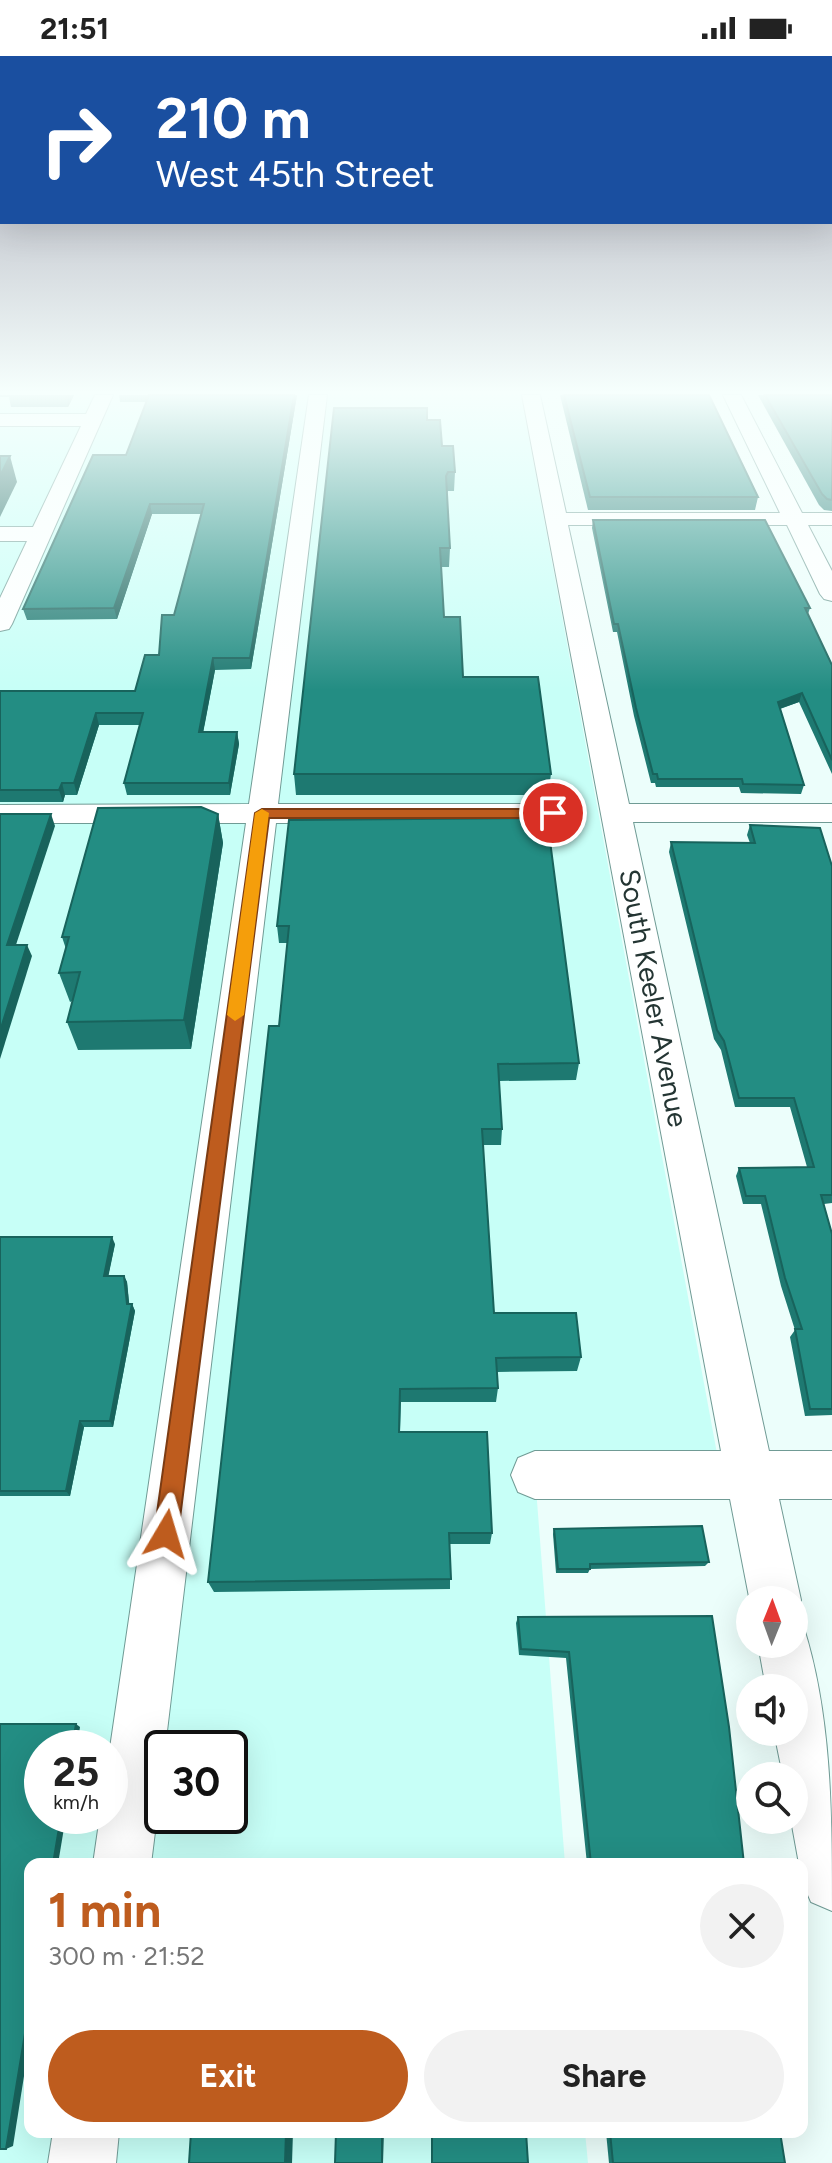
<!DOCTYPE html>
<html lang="en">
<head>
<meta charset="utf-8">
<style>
  :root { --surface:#fff; --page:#f2f2f2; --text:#222; --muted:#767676; --accent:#be5c1e }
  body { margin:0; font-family:Figtree,sans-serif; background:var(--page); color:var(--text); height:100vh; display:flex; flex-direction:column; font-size:30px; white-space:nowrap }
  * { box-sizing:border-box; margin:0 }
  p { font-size:26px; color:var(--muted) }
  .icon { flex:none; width:44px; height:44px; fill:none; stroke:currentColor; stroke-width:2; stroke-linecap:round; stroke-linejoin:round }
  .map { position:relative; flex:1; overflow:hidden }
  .side { position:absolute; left:24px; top:1802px; width:784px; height:280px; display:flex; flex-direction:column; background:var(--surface); border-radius:16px; box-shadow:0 8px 32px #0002 }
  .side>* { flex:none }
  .guide { position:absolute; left:0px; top:0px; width:832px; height:168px; box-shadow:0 8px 32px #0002; background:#1a4fa0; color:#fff; overflow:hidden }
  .needle { width:52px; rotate:1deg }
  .controls { position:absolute; left:736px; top:1530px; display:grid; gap:16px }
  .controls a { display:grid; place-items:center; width:72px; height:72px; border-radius:50%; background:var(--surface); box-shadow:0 8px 32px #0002; font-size:40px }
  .speed { position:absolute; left:24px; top:1674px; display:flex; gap:16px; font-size:40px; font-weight:700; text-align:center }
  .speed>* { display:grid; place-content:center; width:104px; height:104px; border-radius:50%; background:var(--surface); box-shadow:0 8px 32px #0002; line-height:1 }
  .speed small { font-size:20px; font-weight:400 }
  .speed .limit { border:4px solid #111; border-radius:12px; background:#fff; color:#111 }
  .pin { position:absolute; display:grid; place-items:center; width:68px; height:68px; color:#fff; margin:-34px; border:4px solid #fff; border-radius:50%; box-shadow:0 2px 8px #0007 }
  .me { position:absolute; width:88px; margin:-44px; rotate:7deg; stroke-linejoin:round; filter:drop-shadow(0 0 6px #0008) }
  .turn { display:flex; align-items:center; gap:28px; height:168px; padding:0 24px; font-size:36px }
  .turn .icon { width:104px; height:104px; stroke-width:2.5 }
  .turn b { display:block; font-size:56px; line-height:68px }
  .round { display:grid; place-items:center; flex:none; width:84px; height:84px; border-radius:42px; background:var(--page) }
  .headline { display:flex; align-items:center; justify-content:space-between; height:136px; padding:0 24px }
  h1 { font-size:48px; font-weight:700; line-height:60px; color:var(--accent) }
  .action { display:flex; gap:16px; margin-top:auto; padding:16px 24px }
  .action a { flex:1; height:92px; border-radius:48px; background:var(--accent); color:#fff; font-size:32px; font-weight:700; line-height:92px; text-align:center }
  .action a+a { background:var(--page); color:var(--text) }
  .status { display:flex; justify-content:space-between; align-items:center; height:56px; padding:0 40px; background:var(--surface); direction:ltr }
  .status svg { height:22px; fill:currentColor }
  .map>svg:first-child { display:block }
  .built { fill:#c7fff7; fill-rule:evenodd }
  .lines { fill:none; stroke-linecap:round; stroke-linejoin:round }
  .minor-casing { stroke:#709b95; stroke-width:2 }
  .minor { fill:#fff; fill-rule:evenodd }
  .wall { fill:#1e7971 }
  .shaded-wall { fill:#18635c }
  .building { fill:#238d83; stroke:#18635c; stroke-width:2 }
  .route { fill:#be5c1e; stroke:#7c3c14; stroke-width:2 }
  .slow { fill:#f59e0b }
  .labels { text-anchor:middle; stroke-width:7; stroke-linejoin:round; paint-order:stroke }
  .street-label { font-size:28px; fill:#243533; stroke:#fff }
</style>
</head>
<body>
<div class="status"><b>21:51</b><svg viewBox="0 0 49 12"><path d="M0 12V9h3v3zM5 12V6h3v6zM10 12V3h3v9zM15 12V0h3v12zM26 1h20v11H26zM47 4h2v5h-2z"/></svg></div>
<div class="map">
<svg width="832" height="2107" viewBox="0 0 832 2107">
  <rect width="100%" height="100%" fill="#ecfefb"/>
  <path class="built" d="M0,339h521l200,1080h-186l30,389h-535v268h555l3,31h-588zM42,1692h68v68h-68zM162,1692h68v68h-68z"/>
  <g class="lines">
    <defs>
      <g id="minor">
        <path d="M95,339h18l-101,229 -3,5 -9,2v-33l27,-57h-27v-14h33l48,-101h-81v-12h86z"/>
        <path d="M309,339h18l-49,409h288l11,3 4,6 -4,6 -11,3 -290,1 -111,925h-3v28l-11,88h-58l7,-48h10v-68l136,-925h-246v-18l249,-1z"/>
        <path d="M522,339h18l26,118h214l-57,-118h18l61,118h30v12h-24l24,46v30l-8,-2 -4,-5 -33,-69h-219l61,279h203v18h-199l136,629h63v48h-53l22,101 -7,16v-16l-44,2 -20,-103h-195l-17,-7 -7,-17 7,-17 17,-7h186z"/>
        <path d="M794,1566l9,3c29,90 29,190 29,286l-21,-9 -9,-21v-17h-3l-8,-44h3v-44h-11l-9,-44h20v-44h-28l-8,-44h36z"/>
        <path d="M53,2076h66l-3,31h-68z"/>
      </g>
    </defs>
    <use href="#minor" class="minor-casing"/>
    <use href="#minor" class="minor"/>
  </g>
  <g class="wall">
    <path d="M0,339h74l-6,12h-57l-2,-10h-9z"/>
    <path d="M119,339h178l-46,274 -36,1 -12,62h34l2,12 -9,51h-103l-3,-12 16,-58h-41l-22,70h-12l-2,7h-63v-111h135l24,-36 15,-40 27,-101h-49l-35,105 -90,1 -4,-11 103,-154 21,-53h-27z"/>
    <path d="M560,339h149l49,102 -3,13h-167z"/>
    <path d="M758,339h74v116l-8,-1 -5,-5z"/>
    <path d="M427,364l28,52 -1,19h-6l-1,2 3,55 -1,19h-8l3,50 19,60 88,97 -3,21h-252l-2,-21z"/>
    <path d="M593,464l217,88 -2,6 24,51v109l-33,-72 -19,7 24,76 -3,9 -60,-1 -2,-6h-83l-1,-4h-4l-17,-67 -17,-84h-4l-21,-104z"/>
    <path d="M218,758l5,29 -32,206 -113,1 -11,-28 5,-21 -2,1 -11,-29 7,-24 -4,-12z"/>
    <path d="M289,764l290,243 -3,17 -77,1 3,48 -1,16h-18l11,168 87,44 -4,14 -80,1 1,16 -2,14h-95l-1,30 92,101 -2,11h-40v45l-236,3 -6,-10 71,-556 9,-83h-9l-2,-17z"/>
    <path d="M750,769l82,41v337l-8,1 8,30v181l-27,1 -15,-79 5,-7 -14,-44 -20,-82h-18l-7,-28 3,-8 68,-1 -17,-60h-55l-14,-57 -7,-11 -45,-187 2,-10 79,1 -3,-8z"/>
    <path d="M0,1181l115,7 -7,32h16l3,6 2,22h3l3,7 -22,116h-29l-14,69h-70z"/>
    <path d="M554,1473l155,33 -4,4 -115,3 -2,4h-32l-3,-39z"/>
    <path d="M712,1560l32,248h-157l-21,-206 -47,-3 -3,-32 2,-6z"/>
    <path d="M606,2076h174l5,31h-176z"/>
  </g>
  <g class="shaded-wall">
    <path d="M66,339h8l-6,12z"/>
    <path d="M294,339h3l-46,274 -1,-11z"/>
    <path d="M10,400l7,26 -17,35v-41z"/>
    <path d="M150,448l2,10 -35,105 -3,-11z"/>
    <path d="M213,602l2,12 -14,74 -2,-12z"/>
    <path d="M802,637l-3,9 -23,8 2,-8z"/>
    <path d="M96,657l3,12 -22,70 -3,-12z"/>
    <path d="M237,676l2,12 -9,51 -1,-12z"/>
    <path d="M62,727l3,12 -2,7 -4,-12z"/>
    <path d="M51,758l4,12 -43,131 -5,-12z"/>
    <path d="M218,758l5,29 -32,206 -7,-29z"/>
    <path d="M27,889l5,11 -32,103v-28z"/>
    <path d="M112,1181l3,7 -8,39 -3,-7z"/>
    <path d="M124,1220l3,6 3,29 -3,-7z"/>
    <path d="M132,1248l3,7 -22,116 -3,-6z"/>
    <path d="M80,1365l4,6 -14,69 -4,-5z"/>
    <path d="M76,1668l4,3 -3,21h-5z"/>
    <path d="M61,1760h5l-8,48h-5z"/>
    <path d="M30,1947v35l-17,108 -7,3z"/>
    <path d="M286,2076h7l-1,31h-7z"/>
    <path d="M382,2076h2l-1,31h-1z"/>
  </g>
  <g class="building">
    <path d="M149,339h145l-44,263h-37l-14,74h38l-8,51h-105l19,-70h-47l-22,70h-12l-3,7h-59v-99h135l10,-36h14l3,-40h12l30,-111h-54l-36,104 -91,1 70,-154h33z"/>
    <path d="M564,339h145l49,102h-168z"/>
    <path d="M765,339h67v105l-5,-1 -5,-5z"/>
    <path d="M334,352h93v12h13l2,26h11l2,26h-7l-2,4 4,72h-10l4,69h16l3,60h75l13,97h-257z"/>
    <path d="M0,400h10l-10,20z"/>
    <path d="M593,464h172l45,88h-5l27,57v95l-30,-67 -24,9 26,83 -61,-1 -1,-5h-84l-1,-5h-4l-17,-66 -18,-84h-4z"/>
    <path d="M201,751l17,7 -34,206 -117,2 13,-50 -21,1 10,-36h-7l36,-129z"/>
    <path d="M0,758h51l-44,131h20l-27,86z"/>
    <path d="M547,762l32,245 -81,1 4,65h-20l12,184h82l5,44 -85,1 2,30 -98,1 -1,43h88l5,101h-43l2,46 -243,3 61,-556h10l10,-100h-12l12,-106z"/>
    <path d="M750,769l70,3 12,38v329h-11l11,39v175h-22l-15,-80h7l-17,-51 -20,-82h-19l-7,-28 75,-1 -20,-69h-55l-15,-57 -7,-11 -46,-188 84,1z"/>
    <path d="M0,1181h112l-8,39h20l3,28h5l-22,117h-30l-14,70h-66z"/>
    <path d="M702,1470l7,36 -119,2v5h-32l-4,-40z"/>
    <path d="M712,1560l17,111 15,137h-153l-22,-212 -48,-3 -3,-32z"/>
    <path d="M0,1668h76l-4,24h-30v68h19l-8,48h-23v139l-24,146h-6z"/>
    <path d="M191,2076h95l-1,31h-96z"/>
    <path d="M336,2076h46v31h-47z"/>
    <path d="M432,2076h94l2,31h-96z"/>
    <path d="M610,2076h170l5,31h-172z"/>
  </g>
  <linearGradient id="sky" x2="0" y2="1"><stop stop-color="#a2a2b0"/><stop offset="0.53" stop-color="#f6fffd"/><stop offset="1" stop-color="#f6fffd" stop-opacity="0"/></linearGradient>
  <rect width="832" height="634" fill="url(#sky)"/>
  <path class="route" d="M262,753h291l8,4 -8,5h-284l-91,716 -3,8 -9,4 -8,-4 -4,-8 101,-721z"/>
  <path class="slow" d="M262,753l7,4 -25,202 -9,6 -8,-6 28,-202z"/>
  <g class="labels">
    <g class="street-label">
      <text transform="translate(654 942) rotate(79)" y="10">South Keeler Avenue</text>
    </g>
  </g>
</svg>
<div class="controls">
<a><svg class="needle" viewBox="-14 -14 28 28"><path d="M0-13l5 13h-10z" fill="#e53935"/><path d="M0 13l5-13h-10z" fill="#767676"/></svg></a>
<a><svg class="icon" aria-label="sound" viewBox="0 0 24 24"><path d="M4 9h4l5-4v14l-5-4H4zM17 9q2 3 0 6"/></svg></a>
<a><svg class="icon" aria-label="search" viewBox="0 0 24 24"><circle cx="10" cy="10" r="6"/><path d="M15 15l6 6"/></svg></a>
</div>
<div class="speed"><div>25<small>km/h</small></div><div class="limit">30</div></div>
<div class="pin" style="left:553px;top:757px;background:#d93025"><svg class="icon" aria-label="arrive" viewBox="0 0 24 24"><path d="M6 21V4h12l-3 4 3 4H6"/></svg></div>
<svg class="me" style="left:166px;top:1478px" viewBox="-20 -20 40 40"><path d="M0-17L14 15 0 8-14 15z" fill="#be5c1e" stroke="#fff" stroke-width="4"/></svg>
<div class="guide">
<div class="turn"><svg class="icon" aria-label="right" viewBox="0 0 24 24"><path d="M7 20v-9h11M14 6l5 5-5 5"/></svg><div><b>210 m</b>West 45th Street</div></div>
</div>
<section class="side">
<div class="headline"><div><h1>1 min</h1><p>300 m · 21:52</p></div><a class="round"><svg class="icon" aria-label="close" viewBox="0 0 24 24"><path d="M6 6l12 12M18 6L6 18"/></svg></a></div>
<div class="action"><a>Exit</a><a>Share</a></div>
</section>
</div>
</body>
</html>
